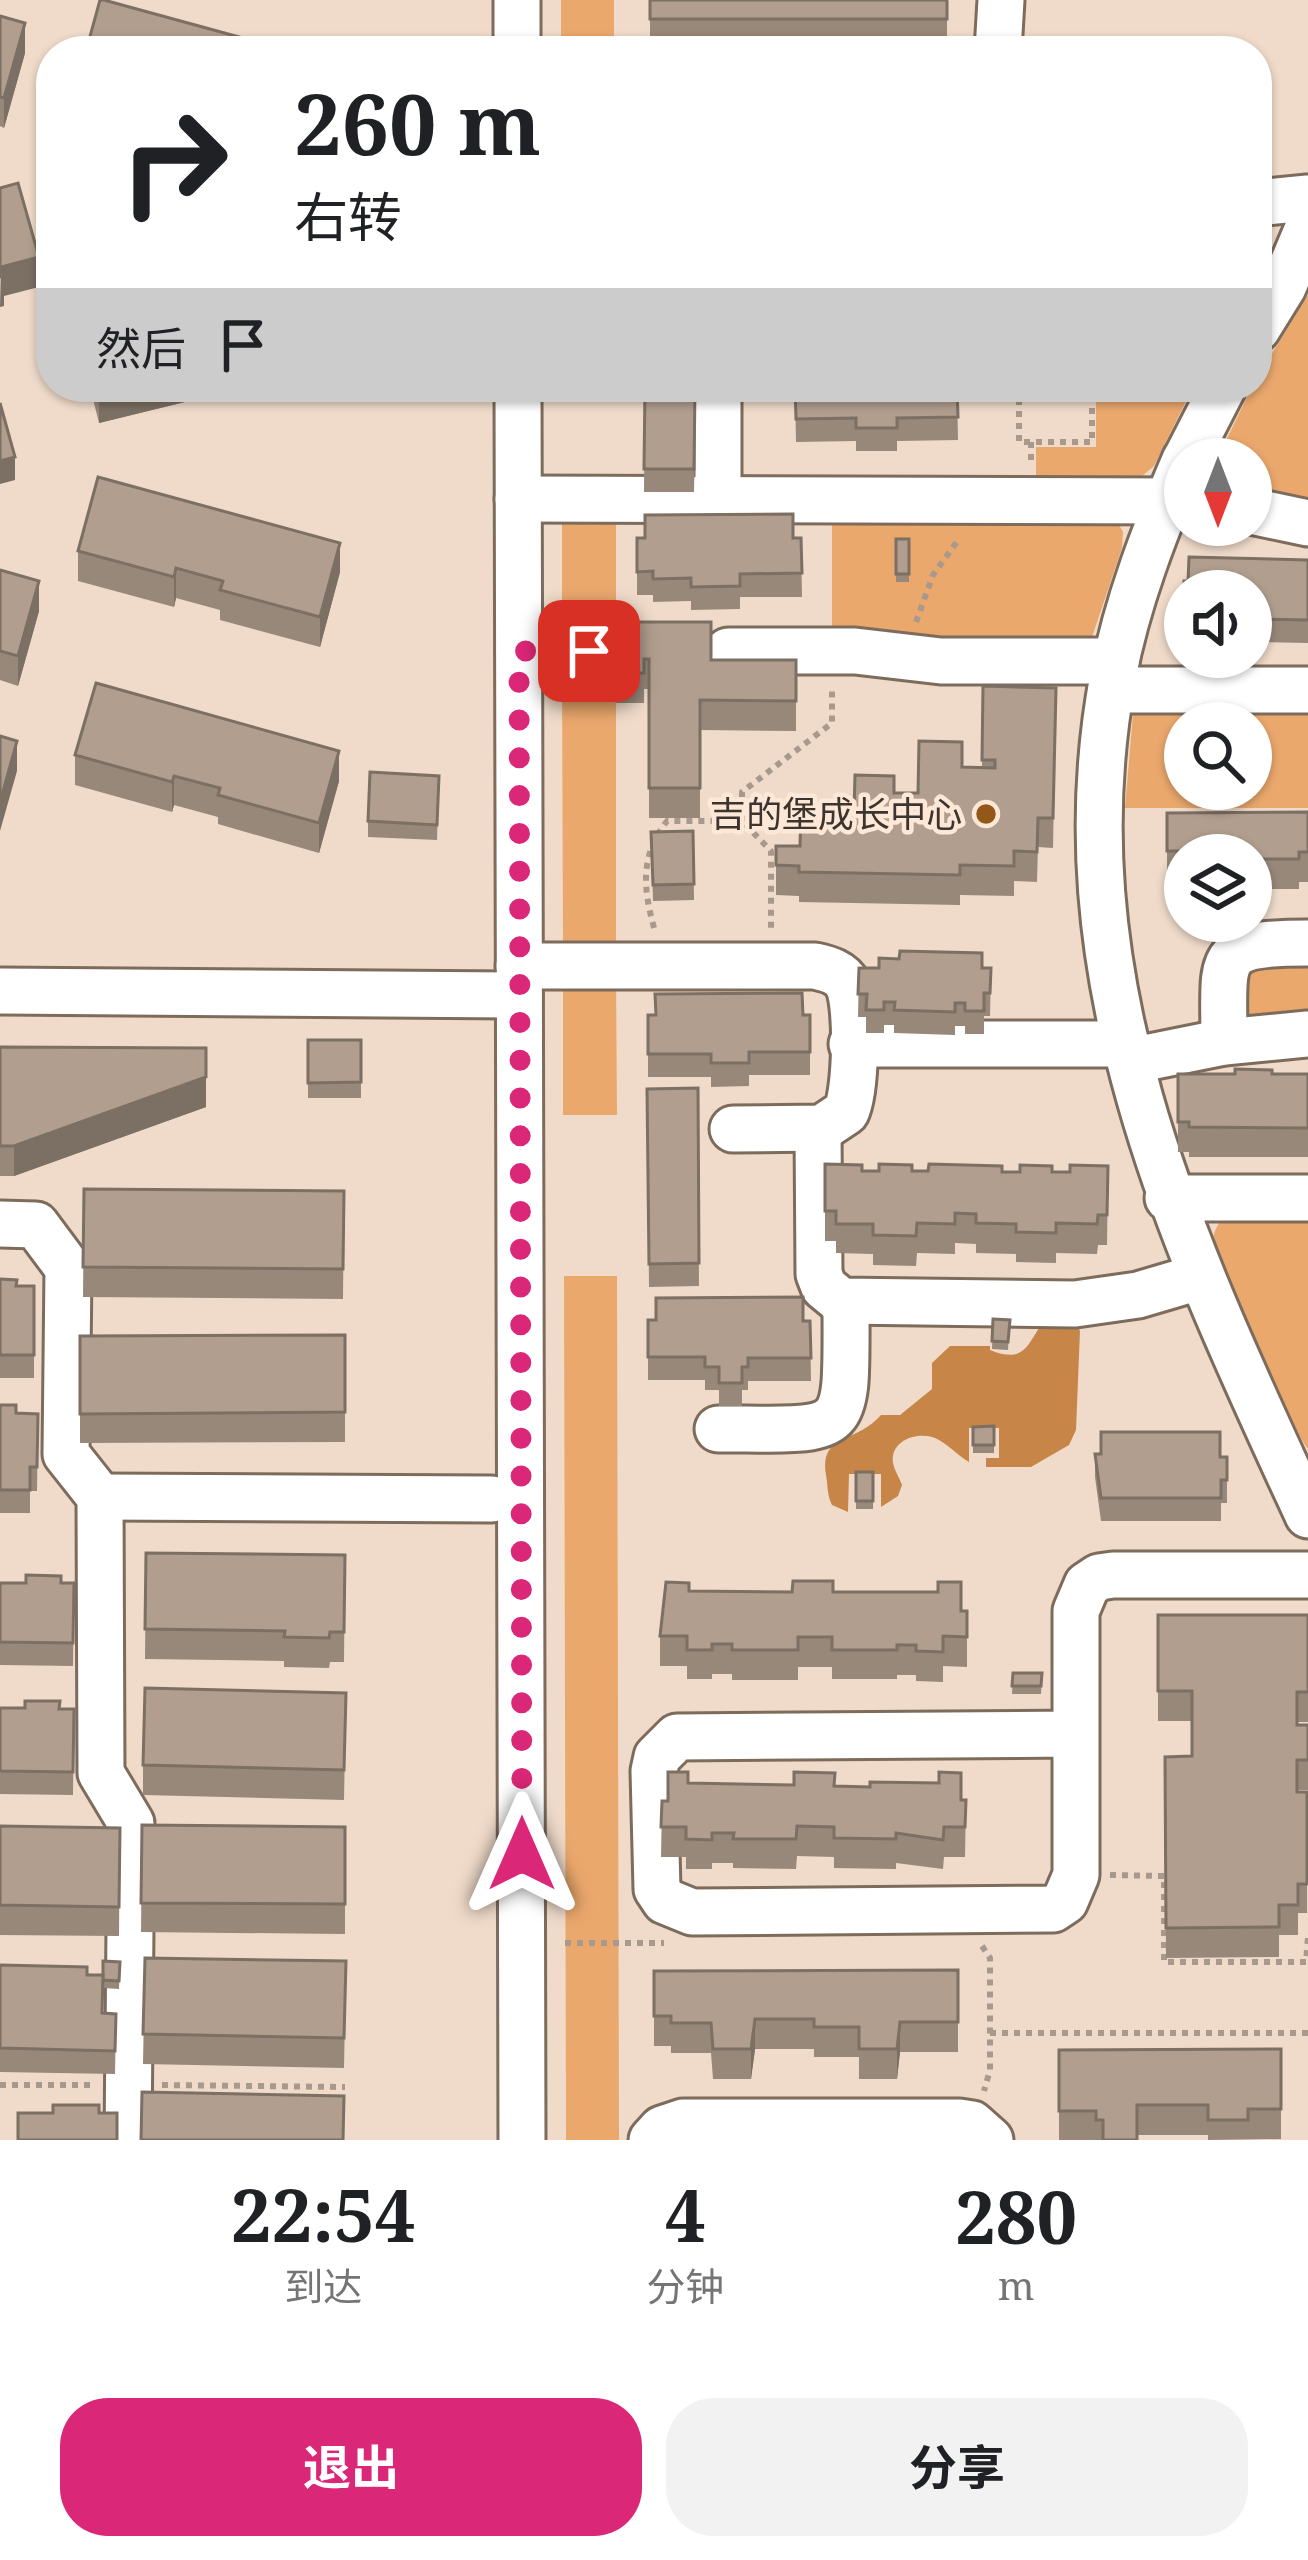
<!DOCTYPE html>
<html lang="zh">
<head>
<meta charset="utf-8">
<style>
  :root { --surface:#fff; --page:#f2f2f2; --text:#202124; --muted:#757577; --accent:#db2777 }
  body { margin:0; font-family:"Noto Serif","Noto Sans SC",serif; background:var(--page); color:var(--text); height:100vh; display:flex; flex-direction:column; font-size:45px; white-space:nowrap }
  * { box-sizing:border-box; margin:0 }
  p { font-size:39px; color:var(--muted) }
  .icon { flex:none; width:66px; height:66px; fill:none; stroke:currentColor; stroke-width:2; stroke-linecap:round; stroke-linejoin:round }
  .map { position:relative; height:2140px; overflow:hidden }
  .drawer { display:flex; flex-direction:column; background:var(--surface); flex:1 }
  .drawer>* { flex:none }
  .hud { position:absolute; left:36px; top:36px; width:1236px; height:366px; border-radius:48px; box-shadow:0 3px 9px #0004; background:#fff; color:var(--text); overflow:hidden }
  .needle { width:78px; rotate:180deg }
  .controls { position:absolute; left:1164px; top:438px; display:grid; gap:24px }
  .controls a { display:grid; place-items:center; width:108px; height:108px; border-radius:50%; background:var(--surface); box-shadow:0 3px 9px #0004; font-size:60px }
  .pin { position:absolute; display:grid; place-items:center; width:102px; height:102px; color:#fff; margin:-51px; border-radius:24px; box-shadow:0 6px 18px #0006 }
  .me { position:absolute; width:132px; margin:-66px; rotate:0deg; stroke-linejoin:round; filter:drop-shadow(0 0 9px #0008) }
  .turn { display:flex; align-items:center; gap:42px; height:252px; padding:0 60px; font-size:54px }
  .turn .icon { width:156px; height:156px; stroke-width:2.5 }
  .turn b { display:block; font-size:84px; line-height:102px }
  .then { display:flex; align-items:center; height:114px; padding:0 60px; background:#0003; gap:24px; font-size:45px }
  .eta { display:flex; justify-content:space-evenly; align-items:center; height:204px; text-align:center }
  .eta b { font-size:72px; font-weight:700; line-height:84px }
  .action { display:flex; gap:24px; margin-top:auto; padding:24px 60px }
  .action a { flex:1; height:138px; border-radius:48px; background:var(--accent); color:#fff; font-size:48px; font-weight:700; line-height:138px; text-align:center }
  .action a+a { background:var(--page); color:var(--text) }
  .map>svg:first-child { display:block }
  .green { fill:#eba86d; fill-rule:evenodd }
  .water { fill:#c78648 }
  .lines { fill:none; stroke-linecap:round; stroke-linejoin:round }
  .minor-casing { stroke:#7d6b5c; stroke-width:51 }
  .path { stroke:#a9998c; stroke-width:6; stroke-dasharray:6 6; stroke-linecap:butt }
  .minor { stroke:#fff; stroke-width:45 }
  .wall { fill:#98887a }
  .shaded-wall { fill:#7c6f63 }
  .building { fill:#b19e8e; stroke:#7c6f63; stroke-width:3 }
  .route { stroke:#db2777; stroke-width:21; stroke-dasharray:0 37.8 }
  .poi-dot { fill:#935818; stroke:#fde8d7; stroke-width:4.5 }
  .labels { text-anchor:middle; stroke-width:9; stroke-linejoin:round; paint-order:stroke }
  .poi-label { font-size:36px; fill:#3c342e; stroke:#fde8d7; text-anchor:end }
</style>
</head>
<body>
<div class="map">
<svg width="1308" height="2140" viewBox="0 0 1308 2140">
  <rect width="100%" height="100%" fill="#f0dbca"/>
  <g class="green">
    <rect x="561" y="0" width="53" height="51"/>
    <path d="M1308,295v207l-57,-12v-31h-34l35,-72h5v-9z"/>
    <path d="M1096,387h97l-39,79 -13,11 -105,2v-32h60z"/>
    <rect x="562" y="508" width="54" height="117"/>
    <path d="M832,512l286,11 5,9 -1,16 -31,92 -259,-1z"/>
    <path d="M562,678h54v272h-53z"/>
    <path d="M1134,702h174v106h-183zM1185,723h66v66h-66z"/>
    <path d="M1308,955v67l-61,4 -9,-55z"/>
    <path d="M563,975h53l1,140h-54z"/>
    <path d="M1308,1210v239c-17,-22 -90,-180 -94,-206 -2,-10 3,-17 9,-25z"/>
    <path d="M564,1276h53l2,864h-53z"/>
  </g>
  <path class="water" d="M1041,1325h36l3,6 -4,99 -7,15 -38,22h-45v-9h13v-30h-30v34c-12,-7 -22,-19 -34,-24 -15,-6 -39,0 -42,18 -2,10 6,20 9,29l-4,11 -17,11v-33h-32l-1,38 -16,-7c-5,-10 -4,-19 -6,-30 -7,-42 30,-31 55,-60h19l32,-26v-26l18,-17h40v4c33,13 36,-2 51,-25z"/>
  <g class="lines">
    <defs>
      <g id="minor">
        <path d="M517,0v51"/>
        <path d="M998,51l3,-51"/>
        <path d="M1257,203l51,-5"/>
        <path d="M1257,329l26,-42 25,-59"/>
        <path d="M518,387l4,1753"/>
        <path d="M718,387v112"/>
        <path d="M1186,459l37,-72"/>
        <path d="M1185,460c-30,70 -58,142 -72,216 -57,304 72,572 195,839"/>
        <path d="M518,499l667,2"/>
        <path d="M1251,511l57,12"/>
        <path d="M519,651h118"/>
        <path d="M728,651h127l86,10h175"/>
        <path d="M1111,690h197"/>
        <path d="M519,966h296c13,3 26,6 33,19 10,21 8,107 -2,127l-24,16 -89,1"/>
        <path d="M0,991l519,4"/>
        <path d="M1224,1042c0,-87 -11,-99 84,-99"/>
        <path d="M852,1044h274"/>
        <path d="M1130,1061l94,-19 84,-8"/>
        <path d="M818,1129l1,145 5,13 17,14 234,3 63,-9 61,-18"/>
        <path d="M1168,1198h140"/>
        <path d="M0,1224l36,1 32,43 -2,186 34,43 1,276 30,50 -3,317"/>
        <path d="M718,1429c136,0 128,11 128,-126"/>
        <path d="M100,1497l392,2"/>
        <path d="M1076,1734l-399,3 -20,20 -3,14 3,118 8,12 27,11 361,-3 12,-8 11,-26v-264l11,-26 12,-8 14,-2h195"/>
        <path d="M652,2140l10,-11 21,-7h276l13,2 18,16"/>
      </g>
    </defs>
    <use href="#minor" class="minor-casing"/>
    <g class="path">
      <path d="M1019,387v55h73v-55"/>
      <path d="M1031,442v20"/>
      <path d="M916,622l17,-47 26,-36"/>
      <path d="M742,821v-29l90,-69v-34"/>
      <path d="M654,928c-11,-41 -14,-72 13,-107h75l29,30v80"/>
      <path d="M1110,1875l54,1v86h142l2,-25"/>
      <path d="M565,1943h99"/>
      <path d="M982,1946l8,12v112l-6,21"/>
      <path d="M990,2033h318"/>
      <path d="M0,2085h95"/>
      <path d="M162,2085l183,2"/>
    </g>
    <use href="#minor" class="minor"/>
  </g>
  <g class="wall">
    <rect x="650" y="0" width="297" height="49"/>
    <path d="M0,16l25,37 -21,75 -4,-2z"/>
    <rect x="1257" y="98" width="7" height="69"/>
    <path d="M90,387h123l-16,3v9l-98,24z"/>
    <path d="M645,387h51l-2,105h-50z"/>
    <path d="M795,387h162l1,53 -61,1v10h-41v-10l-60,1z"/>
    <path d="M637,538h164l1,59h-62v12l-49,1v-9l-38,1v-7h-16z"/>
    <rect x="896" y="539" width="13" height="43"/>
    <path d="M78,551l262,21 -20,75 -100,-27v-10l-44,-12 -2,9 -96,-26z"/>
    <path d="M1308,560v83l-57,-1v-51h-66v49h-2l1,-59z"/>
    <path d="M0,570l39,41 -21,75 -18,-6z"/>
    <path d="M616,622l95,38h85v71l-96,-1v88h-51v-129h-5v14h-28z"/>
    <path d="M983,686l73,2 -3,160 -15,-1 -1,35 -23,-1v15l-54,-1v10l-161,-3v-6l-23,-1v-49h24l54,-36 40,-17h24l44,-26 20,1z"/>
    <path d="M75,755l264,26 -20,72 -101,-29v-7l-44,-12 -2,7 -97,-27z"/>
    <path d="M439,776l-2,64 -69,-3v-16z"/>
    <path d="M1308,812v70h-9v7h-48v-34h-66v35h-6v-9h-12v-68z"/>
    <path d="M693,831l1,69 -41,1 -2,-69z"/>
    <path d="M859,968h132l-1,48h-6v18h-19v-8h-10v9l-61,-2v-8h-10v8h-18v-16h-8z"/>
    <path d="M648,1015h162v60h-61v11l-38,1v-10h-63z"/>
    <rect x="308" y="1040" width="53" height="58"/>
    <path d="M0,1047l206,60 -192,69h-14z"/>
    <path d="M1178,1074h130v83h-119v-5h-11z"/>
    <path d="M698,1088l1,198 -50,1 -2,-198z"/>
    <path d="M825,1164l37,7 140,1h68l38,-6 -1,79h-9l-1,9 -41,-1v10l-40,-1v-8l-40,-1v-9l-21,-1v11l-38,-1 -1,13 -43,-1v-11l-37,-1v-12h-11z"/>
    <path d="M84,1189l260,2 -1,108 -260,-2z"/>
    <path d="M0,1279l17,7h17v92h-34z"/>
    <path d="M993,1319l17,1 -2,30 -16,-1z"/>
    <path d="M648,1320l162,1 1,60h-63v9h-6v16h-23v-16h-14v-10h-57z"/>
    <path d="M345,1335v107l-265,1v-107z"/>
    <path d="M0,1405l16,8 22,1 -1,77h-7v22h-30z"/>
    <path d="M994,1426v27h-21v-26z"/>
    <path d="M1095,1454l132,3v46h-6v18h-120l-6,-44z"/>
    <rect x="856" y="1472" width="17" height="37"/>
    <path d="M146,1553l199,2 -1,107h-14l-1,6 -45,-1v-6l-139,-2z"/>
    <path d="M0,1583h74l-1,83 -73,-1z"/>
    <path d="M689,1591l144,1 134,19v56l-24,-1v16l-27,-1v-6h-19v4h-65v-12h-34v13h-66v-6h-20v5h-25v-13h-27v-30z"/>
    <path d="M1158,1615h150v107h-11v3h11v65h-11v2h10v121h-9v22h-19v22l-113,1 -1,-201 27,-1v-35h-34z"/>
    <path d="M1013,1673h29l-1,21h-29z"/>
    <path d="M346,1693l-2,107 -201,-5v-30z"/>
    <path d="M0,1708l74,1 -1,86 -73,-1z"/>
    <path d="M688,1783l147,3 131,14 -1,57h-21l-1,12 -47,-6v6l-62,-1v-11l-37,-1 -1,13 -63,-1v-5h-21v6h-26v-12h-25l1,-56h6z"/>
    <path d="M142,1825l203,2v107l-204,-2z"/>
    <path d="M0,1826l120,2 -1,108 -119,-1z"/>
    <path d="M145,1958l201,3 -2,107 -201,-4z"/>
    <path d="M120,1962l-1,27 -16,-1 -1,25 14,1 -1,60 -115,-2v-107l103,10z"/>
    <path d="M958,1970v82h-58l-3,27h-38v-22h-45v-8h-59l-4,30h-38l-2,-26h-40v-7h-17v-75z"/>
    <path d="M1281,2049v90l-73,1v-5h-71v5h-78v-90z"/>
  </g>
  <g class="shaded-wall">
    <path d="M25,23v30l-21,75v-30z"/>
    <path d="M39,257v30l-35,9v10l-4,1 1,-40z"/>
    <path d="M124,387h89l-16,3v9l-98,24v-30z"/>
    <path d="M15,457v23l-15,4v-23z"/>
    <path d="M340,543v29l-20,75v-30z"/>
    <path d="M176,568v30l-2,9v-30z"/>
    <path d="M39,581v30l-21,75v-30z"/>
    <path d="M17,741v30l-17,60v-29z"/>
    <path d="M339,751v30l-20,72v-30z"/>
    <path d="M174,776v29l-2,7v-30z"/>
    <path d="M206,1077v30l-192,69v-30z"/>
    <path d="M755,2019v30l-4,30v-30z"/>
    <path d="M900,2022v30l-3,27v-30z"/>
  </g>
  <g class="building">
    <path d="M100,0h4l186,51h-204z"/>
    <rect x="650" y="0" width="297" height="19"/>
    <path d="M0,16l25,7 -21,75 -4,-1z"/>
    <rect x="1257" y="98" width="7" height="39"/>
    <path d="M18,183l21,74 -38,10 3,9 -4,1v-89z"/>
    <path d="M97,387h27l-25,6z"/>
    <path d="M645,387h50l-1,82h-50z"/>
    <path d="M795,387h162l1,30 -61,1v10h-41v-10l-60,1z"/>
    <path d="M0,403l15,54 -15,4z"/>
    <path d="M98,477l242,66 -20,74 -100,-27 3,-9 -47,-13 -2,9 -96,-26z"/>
    <path d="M793,514v24h8l1,35 -62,1v12l-49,1v-9l-38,1v-8l-16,1v-34h8v-23z"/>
    <rect x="896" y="539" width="13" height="35"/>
    <path d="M1189,557l119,3v60l-57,-1v-28h-66v26h-2l1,-36h4z"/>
    <path d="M0,570l39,11 -21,75 -18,-5z"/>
    <path d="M616,622h95v38h85v41l-96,-1v88h-51v-129h-5v14h-28z"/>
    <path d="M96,683l243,68 -20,72 -101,-28 2,-7 -46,-12 -2,6 -97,-27z"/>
    <path d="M983,686l73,2 -3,130h-15l-1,34 -23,-1v15l-54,-1v10l-161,-3v-6l-23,-1v-19h24l1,-37 53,1 1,-35 39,1v17h24l1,-52 43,1v25l33,1v-8h-13z"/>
    <path d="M0,736l17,5 -17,61z"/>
    <path d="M370,772l69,4 -2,49 -69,-4z"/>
    <path d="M1308,812v40h-9v7h-48v-4h-66v5h-6v-9h-12v-38z"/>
    <path d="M693,831l1,53 -41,1 -2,-53z"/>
    <path d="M900,951l82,2v15h9l-1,25h-6v18h-19v-8h-10v9l-61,-2 1,-8h-11v8h-18l1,-16h-9l1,-26h20v-10l20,1z"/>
    <path d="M802,993l1,22h7v37h-61v11h-38v-9h-63v-39h8l-1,-21z"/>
    <path d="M308,1040h53v42l-53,1z"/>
    <path d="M0,1047l206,1v29l-192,69h-14z"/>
    <path d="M1235,1069l37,1v4h36v54l-119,-1v-5h-11v-48h57z"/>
    <path d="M698,1088l1,175 -50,1 -2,-175z"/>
    <path d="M825,1164l37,1v6h17v-7l33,1v6h16l1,-7 73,2v6h18v-7l32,1v6h18v-7l38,1 -1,49h-9l-1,9 -41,-1v10l-40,-1v-8l-40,-1v-9l-21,-1v11l-38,-1 -1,13 -43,-1v-11h-37v-13h-11z"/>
    <path d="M84,1189l260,2 -1,78 -260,-2z"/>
    <path d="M0,1279l17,1 -1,6h18v69h-34z"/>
    <path d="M803,1297v24h7l1,37h-63v9h-6v16h-23v-16h-14v-10h-57v-37h8v-22z"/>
    <path d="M993,1319l17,1 -2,22 -16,-1z"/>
    <path d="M345,1335v77l-265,2v-78z"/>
    <path d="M0,1405h16v8l22,1 -1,53h-7v23h-30z"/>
    <path d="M994,1426v19h-21v-18z"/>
    <path d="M1101,1432h119v25h7v23h-6v18h-120l-6,-44h6z"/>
    <rect x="856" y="1472" width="17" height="29"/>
    <path d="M146,1553l199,2 -1,77h-14l-1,6 -45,-1 1,-6 -140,-2z"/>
    <path d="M26,1575l35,1v7h13l-1,60 -73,-1v-59h26z"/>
    <path d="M793,1581h40v11h105v-10h23v29h6v26l-24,-1v16l-27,-1v-6h-19v5h-65v-13h-34v13h-66v-6h-20v6h-25v-14h-27l6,-54 23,1v8l103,1z"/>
    <path d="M1158,1615h150v77h-11v33h11v35h-11v32h10v92h-9v21h-19v22l-113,1 -1,-171 27,-1v-65h-34z"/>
    <path d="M1013,1673h29l-1,13h-29z"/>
    <path d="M145,1688l201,5 -2,77 -201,-5z"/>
    <path d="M25,1701h35l-1,8h15l-1,63 -73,-1v-63h25z"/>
    <path d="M668,1772h20v11l106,2v-13l41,1 -1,13 36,1v-5l69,1v-11l22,1v27h5l-1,27h-21l-1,13 -47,-7v6l-62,-1v-11l-37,-1 -1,13h-63l1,-6h-22v7l-26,-1v-12h-25l1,-26h6z"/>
    <path d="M142,1825l203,2v77l-204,-1z"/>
    <path d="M0,1826l120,2 -1,79 -119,-2z"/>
    <path d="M145,1958l201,3 -2,77 -201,-4z"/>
    <path d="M103,1961l17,1 -1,19 -16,-1z"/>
    <path d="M0,1965l87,2v8h16l-1,38 14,1 -1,37 -115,-3z"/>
    <path d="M958,1970v52h-58l-3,27h-38v-22h-45v-8h-59l-4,30h-38l-2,-26h-40v-7h-17v-45z"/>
    <path d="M1281,2049v60h-33v11h-40v-15h-71v35h-34v-20h-7v-9h-37v-61z"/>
    <path d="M142,2092l202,4 -1,44h-202z"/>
    <path d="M53,2105h46v8h18v27h-99v-27h35z"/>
  </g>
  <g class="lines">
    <path class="route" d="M522,1854l-3,-1203h70"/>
  </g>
  <circle class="poi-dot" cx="986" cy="814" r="12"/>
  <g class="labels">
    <g class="poi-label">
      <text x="962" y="827">吉的堡成长中心</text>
    </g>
  </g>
</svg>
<div class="controls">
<a><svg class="needle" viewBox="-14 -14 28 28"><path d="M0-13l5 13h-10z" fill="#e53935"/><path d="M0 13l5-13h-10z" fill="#757577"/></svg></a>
<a><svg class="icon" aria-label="sound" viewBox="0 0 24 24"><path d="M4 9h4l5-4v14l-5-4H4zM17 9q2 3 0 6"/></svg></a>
<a><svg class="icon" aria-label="search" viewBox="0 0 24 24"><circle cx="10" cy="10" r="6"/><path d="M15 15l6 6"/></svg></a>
<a><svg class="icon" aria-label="layers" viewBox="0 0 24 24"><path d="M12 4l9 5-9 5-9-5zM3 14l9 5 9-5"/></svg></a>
</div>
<div class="pin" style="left:589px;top:651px;background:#d93025"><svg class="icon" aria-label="arrive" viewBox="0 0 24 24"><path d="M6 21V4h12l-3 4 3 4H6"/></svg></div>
<svg class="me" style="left:522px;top:1854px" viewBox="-20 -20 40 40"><path d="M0-17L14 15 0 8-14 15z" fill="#db2777" stroke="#fff" stroke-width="4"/></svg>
<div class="hud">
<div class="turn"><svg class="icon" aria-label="right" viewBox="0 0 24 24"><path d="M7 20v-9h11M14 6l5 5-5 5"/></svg><div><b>260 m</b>右转</div></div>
<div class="then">然后<svg class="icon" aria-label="arrive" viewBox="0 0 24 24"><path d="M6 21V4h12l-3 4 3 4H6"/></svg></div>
</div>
</div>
<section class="drawer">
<div class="eta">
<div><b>22:54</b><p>到达</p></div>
<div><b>4</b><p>分钟</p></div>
<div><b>280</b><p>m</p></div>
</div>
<div class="action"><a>退出</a><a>分享</a></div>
</section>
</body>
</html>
